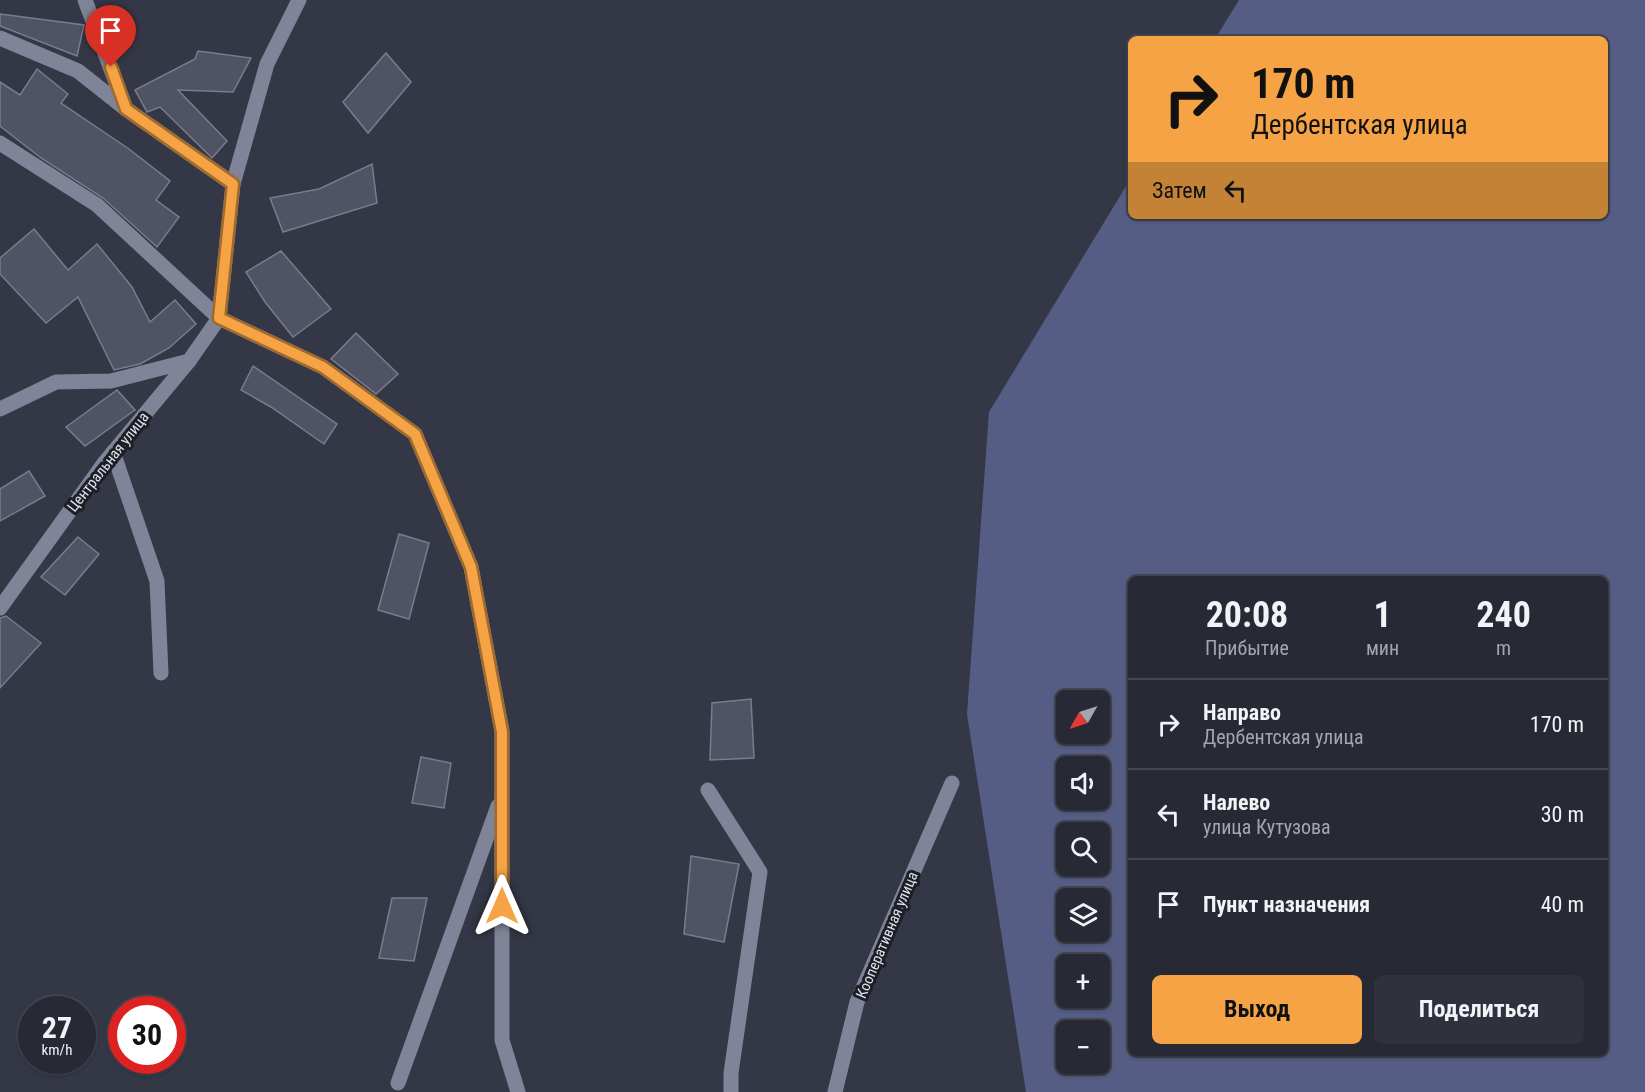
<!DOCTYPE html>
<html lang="ru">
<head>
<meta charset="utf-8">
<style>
  :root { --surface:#272934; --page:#2f313c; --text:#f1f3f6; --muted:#a4a6ac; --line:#43454f; --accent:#f5a345 }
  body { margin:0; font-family:"Roboto Condensed",sans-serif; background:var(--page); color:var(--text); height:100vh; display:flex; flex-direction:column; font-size:22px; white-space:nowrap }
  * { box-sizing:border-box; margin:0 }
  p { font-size:20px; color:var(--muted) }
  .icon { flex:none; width:33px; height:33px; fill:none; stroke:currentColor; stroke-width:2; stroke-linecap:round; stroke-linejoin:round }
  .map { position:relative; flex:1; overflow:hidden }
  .details { position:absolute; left:1128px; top:576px; width:480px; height:480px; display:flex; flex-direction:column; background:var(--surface); border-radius:9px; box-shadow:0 2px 4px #0004,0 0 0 2px var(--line) }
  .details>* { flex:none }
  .guide { position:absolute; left:1128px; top:36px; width:480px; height:183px; border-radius:9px; box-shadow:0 2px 4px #0004,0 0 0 2px var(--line); background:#f5a345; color:#111; overflow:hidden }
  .needle { width:39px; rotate:231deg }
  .fabs { position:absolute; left:1056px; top:690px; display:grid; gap:12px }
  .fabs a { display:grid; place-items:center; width:54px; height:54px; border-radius:9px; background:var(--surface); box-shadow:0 2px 4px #0004,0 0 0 2px var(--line); font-size:30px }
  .speed { position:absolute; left:18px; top:996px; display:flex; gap:12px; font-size:30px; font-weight:700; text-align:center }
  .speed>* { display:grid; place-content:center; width:78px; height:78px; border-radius:50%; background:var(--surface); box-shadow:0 2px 4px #0004,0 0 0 2px var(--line); line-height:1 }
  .speed small { font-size:15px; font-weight:400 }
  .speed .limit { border:9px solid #d22; background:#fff; color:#111 }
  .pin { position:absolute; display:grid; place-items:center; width:51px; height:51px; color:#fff; margin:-62px -26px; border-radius:50% 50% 50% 0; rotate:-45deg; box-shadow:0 0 6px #0007 }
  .pin .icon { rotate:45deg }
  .me { position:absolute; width:66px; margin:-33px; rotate:0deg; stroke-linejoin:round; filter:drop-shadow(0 0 4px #0008) }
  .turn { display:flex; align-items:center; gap:21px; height:126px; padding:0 24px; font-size:27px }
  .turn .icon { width:78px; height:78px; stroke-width:2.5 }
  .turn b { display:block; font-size:42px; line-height:51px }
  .then { display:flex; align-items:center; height:57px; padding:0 24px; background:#0003; gap:12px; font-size:22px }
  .eta { display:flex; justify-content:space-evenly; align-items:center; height:102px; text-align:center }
  .eta b { font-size:36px; font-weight:700; line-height:42px }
  .button { display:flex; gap:12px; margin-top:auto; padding:12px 24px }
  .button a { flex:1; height:69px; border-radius:9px; background:var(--accent); color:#111; font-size:24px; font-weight:700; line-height:69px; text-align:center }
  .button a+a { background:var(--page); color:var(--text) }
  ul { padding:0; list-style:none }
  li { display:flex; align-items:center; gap:18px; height:90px; padding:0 24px; border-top:2px solid var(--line) }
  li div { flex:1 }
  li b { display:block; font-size:22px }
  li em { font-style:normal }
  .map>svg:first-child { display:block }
  .forest { fill:#555d85; fill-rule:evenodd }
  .building { fill:#4f5363; stroke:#787c8e; stroke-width:1.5 }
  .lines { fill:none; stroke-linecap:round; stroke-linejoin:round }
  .minor { stroke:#808498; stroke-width:15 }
  .route-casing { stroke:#9f6a2d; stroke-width:15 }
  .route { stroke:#f5a345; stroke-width:10 }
  .labels { text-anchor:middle; stroke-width:6; stroke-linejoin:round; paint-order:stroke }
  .street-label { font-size:15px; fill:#e1e3ed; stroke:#1d1f26 }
</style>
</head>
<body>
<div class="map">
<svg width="1645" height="1092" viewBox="0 0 1645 1092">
  <rect width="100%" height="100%" fill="#343746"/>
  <path class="forest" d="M1239,0h406v1092h-619l-59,-378 22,-302 142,-234v38h474v-177h-390zM1131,579h474v474h-474zM1066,700h34v34h-34zM1066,766h34v34h-34zM1100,832v34h-34v-34zM1066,898h34v34h-34zM1100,964v34h-34v-34zM1100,1030v34h-34v-34z"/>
  <g class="building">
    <path d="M0,14l84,11 -7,31 -77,-30z"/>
    <path d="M198,51l53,7 -18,34 -55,-2 49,51 -15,17 -52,-51 -13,5 -12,-22 60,-31z"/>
    <path d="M386,53l25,29 -43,51 -25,-31z"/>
    <path d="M37,69l31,25 -7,9 68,46 41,32 -14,19 23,17 -22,30 -54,-49 -62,-40 -41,-32v-44l20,13z"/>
    <path d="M372,164l5,39 -94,29 -13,-34 49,-9z"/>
    <path d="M34,229l34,41 29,-26 35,43 18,35 25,-22 21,24 -27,24 -29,16 -26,6 -36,-73 -32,26 -46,-49v-16z"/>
    <path d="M281,251l50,58 -38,28 -28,-35 -19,-30z"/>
    <path d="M356,333l42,41 -22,20 -45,-35z"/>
    <path d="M253,366l84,58 -13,20 -53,-37 -30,-17z"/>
    <path d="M117,390l18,20 -50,36 -19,-19z"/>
    <path d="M29,471l16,25 -45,25v-32z"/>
    <path d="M399,534l30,9 -20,76 -31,-9z"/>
    <path d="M78,537l21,17 -34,41 -24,-18z"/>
    <path d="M6,616l35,27 -41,45v-70z"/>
    <path d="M751,699l3,59 -44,2 2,-57z"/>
    <path d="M421,757l30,6 -7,45 -32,-5z"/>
    <path d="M691,856l48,8 -15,78 -40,-8z"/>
    <path d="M392,898h35l-13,63 -35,-3z"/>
  </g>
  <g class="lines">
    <g class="minor">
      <path d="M85,0l41,109 107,75"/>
      <path d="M0,38l78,33 48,38"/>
      <path d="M0,143l97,62 122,113 104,49 92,67 56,133 31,164v309l16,52"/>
      <path d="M0,409l56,-27 55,-1 78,-20"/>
      <path d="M113,452l44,129 4,92"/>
      <path d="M0,608l105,-146 84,-101 30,-43 14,-134 34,-120 32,-64"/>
      <path d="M708,790l52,82 -29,201v19"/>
      <path d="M398,1083l100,-277"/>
      <path d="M835,1092l22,-90 95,-219"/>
    </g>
  </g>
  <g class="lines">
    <defs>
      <path id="route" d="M111,67l15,42 107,75 -14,134 104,49 92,67 56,133 31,165v174"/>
    </defs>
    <use href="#route" class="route-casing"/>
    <use href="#route" class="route"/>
  </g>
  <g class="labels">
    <g class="street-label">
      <text transform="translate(108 462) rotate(-52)" y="5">Центральная улица</text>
      <text transform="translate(887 935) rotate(-67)" y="5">Кооперативная улица</text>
    </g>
  </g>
</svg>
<div class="fabs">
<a><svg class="needle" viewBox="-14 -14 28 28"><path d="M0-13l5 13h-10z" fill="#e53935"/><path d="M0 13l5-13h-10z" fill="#a4a6ac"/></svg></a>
<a><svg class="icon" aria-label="sound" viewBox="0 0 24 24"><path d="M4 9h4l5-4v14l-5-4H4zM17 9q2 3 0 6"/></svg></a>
<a><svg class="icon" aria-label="search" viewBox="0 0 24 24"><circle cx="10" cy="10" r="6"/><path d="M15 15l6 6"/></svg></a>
<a><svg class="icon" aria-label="layers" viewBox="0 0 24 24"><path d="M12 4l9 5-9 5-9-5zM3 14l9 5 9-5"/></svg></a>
<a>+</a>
<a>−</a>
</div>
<div class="speed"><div>27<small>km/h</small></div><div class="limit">30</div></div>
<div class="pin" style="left:111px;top:67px;background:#d93025"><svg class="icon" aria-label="arrive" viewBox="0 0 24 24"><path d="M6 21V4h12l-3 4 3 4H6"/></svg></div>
<svg class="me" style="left:502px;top:906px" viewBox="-20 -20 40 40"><path d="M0-17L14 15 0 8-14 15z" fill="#f5a345" stroke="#fff" stroke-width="4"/></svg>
<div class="guide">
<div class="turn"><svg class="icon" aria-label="right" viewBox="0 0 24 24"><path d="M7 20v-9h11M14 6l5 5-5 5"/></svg><div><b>170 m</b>Дербентская улица</div></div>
<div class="then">Затем<svg class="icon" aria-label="left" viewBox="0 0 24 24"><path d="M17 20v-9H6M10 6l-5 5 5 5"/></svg></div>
</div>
<section class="details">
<div class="eta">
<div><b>20:08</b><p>Прибытие</p></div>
<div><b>1</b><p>мин</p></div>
<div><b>240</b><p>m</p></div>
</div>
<ul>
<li><svg class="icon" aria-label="right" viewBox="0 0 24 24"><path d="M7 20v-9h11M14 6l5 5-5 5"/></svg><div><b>Направо</b><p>Дербентская улица</p></div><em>170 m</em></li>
<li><svg class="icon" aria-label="left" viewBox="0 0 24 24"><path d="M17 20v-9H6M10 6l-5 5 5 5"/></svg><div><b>Налево</b><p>улица Кутузова</p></div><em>30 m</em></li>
<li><svg class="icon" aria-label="arrive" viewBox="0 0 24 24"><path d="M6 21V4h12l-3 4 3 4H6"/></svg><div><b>Пункт назначения</b></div><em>40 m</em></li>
</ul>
<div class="button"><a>Выход</a><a>Поделиться</a></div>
</section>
</div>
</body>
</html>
